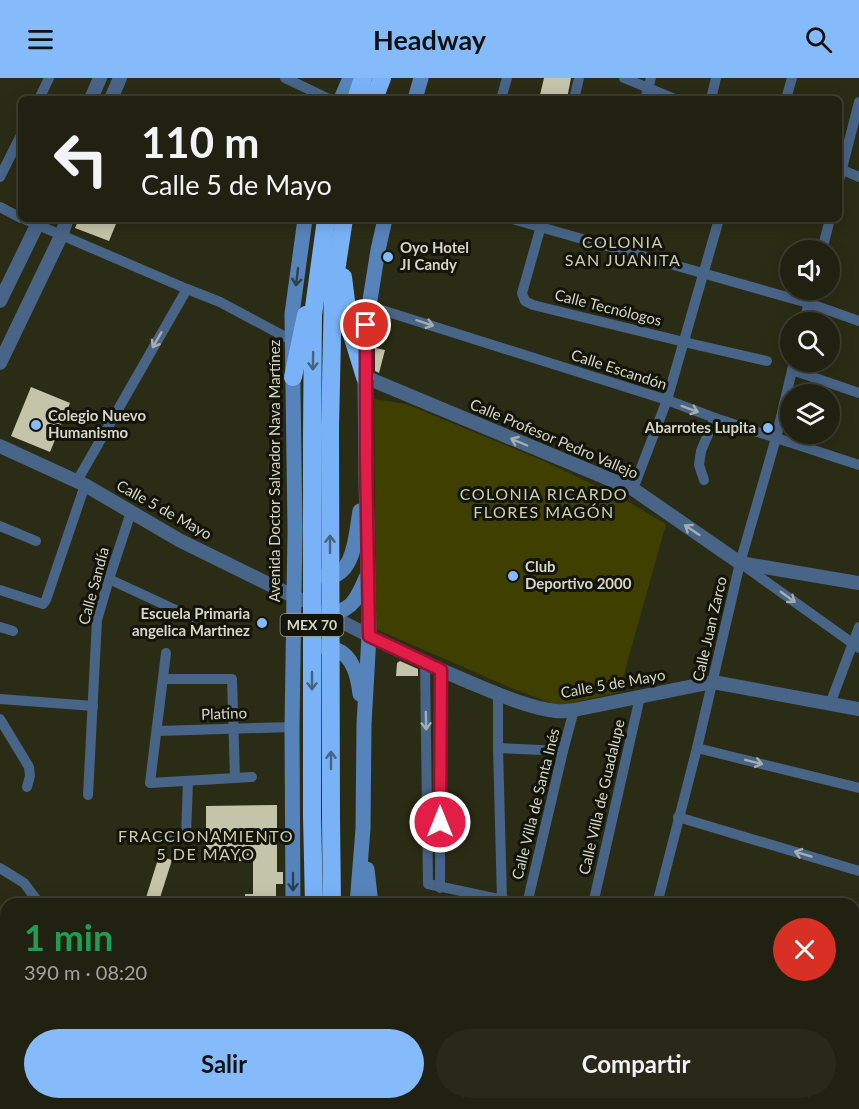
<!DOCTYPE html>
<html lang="es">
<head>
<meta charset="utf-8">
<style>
  :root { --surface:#202110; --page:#282919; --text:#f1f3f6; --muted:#a2a39f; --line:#3d3e30; --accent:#86bbfb }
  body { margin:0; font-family:Lato,sans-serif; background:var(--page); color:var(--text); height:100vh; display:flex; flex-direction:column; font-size:22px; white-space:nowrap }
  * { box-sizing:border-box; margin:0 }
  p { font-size:20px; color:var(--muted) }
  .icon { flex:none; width:33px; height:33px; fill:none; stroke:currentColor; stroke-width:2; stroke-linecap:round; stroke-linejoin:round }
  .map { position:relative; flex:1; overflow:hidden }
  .side { position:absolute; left:0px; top:820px; width:860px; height:212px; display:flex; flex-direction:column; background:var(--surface); border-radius:18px 18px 0 0; box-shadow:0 3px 15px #0003,0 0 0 2px var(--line) }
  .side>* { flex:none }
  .top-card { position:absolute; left:18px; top:18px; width:824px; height:126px; border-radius:9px; box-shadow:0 3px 15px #0003,0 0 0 2px var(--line); background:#202110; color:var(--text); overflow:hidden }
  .tools { position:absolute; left:780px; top:162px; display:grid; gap:12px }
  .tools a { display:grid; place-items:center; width:60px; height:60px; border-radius:50%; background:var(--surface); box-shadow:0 3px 15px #0003,0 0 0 2px var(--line); font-size:30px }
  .pin { position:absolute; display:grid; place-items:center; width:51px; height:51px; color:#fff; margin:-26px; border:3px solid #fff; border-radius:50%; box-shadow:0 2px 6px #0007 }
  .me { position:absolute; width:66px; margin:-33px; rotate:0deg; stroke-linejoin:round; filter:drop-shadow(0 0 4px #0008) }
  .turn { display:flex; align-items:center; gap:21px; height:126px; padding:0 24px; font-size:27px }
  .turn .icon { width:78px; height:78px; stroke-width:2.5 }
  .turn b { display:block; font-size:42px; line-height:51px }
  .round { display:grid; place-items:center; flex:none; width:63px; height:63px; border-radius:32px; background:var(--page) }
  .head { display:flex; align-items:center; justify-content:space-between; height:102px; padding:0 24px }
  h1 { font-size:36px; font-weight:700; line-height:45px; color:#1e9e55 }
  .cta { display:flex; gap:12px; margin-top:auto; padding:12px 24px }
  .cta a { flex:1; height:69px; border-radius:36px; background:var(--accent); color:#111; font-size:24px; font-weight:700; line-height:69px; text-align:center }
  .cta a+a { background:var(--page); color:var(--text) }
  header { display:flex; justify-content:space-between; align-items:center; height:78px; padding:0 24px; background:var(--accent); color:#111; font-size:27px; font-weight:700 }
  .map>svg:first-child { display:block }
  .green { fill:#3f3f00 }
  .building { fill:#c3c4a9 }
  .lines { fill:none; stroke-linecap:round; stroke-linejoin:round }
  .minor { stroke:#486486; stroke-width:10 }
  .tertiary { stroke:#486486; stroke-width:14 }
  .secondary { stroke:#5683ba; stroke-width:15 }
  .primary { stroke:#609be3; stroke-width:15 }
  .motorway { stroke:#79b2f6; stroke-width:18 }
  .motorway-bridge { stroke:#79b2f6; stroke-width:18 }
  .oneway { stroke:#2e4050 }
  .oneway2 { stroke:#a4aeb1 }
  .oneway3 { stroke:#466380 }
  .route-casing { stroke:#92132f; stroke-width:15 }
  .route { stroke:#e11d48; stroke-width:10 }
  .poi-dot { fill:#86bbfb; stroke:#13140a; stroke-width:2 }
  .labels { text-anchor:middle; stroke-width:6; stroke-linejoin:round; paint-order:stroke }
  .shield { fill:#13140a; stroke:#9b9c8f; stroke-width:1.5 }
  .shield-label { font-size:14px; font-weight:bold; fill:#d5d6c8 }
  .poi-label { font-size:15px; font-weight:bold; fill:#d5d6c8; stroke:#13140a; text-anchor:start }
  .street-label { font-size:15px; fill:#d5d6c8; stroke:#13140a }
  .neighbourhood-label { font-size:16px; letter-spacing:1.5px; fill:#ccceb2; stroke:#13140a }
</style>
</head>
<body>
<header><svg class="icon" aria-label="menu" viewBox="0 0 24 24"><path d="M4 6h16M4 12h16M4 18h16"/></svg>Headway<svg class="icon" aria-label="search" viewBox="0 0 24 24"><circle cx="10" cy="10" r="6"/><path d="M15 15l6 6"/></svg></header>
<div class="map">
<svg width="859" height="1031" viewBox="0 0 859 1031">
  <rect width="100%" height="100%" fill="#2b2c15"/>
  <g class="green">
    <path d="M374,321l32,5 138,57 83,40 39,23 -47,168 -60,14 -48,-18 -135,-59z"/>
    <path d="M360,1026h49l5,5h-54z"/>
  </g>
  <g class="building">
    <path d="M544,0h27l-4,21h-28z"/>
    <path d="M79,141h39l-9,22 -34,-13z"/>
    <path d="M375,270l10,2 -6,23 -4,-2z"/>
    <path d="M31,309l39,16 -20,49 -39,-16z"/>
    <path d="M400,583l18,8v7h-22l1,-13z"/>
    <path d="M277,727v67h6v12h-7v20h-31v-10h8v-33h-47v-55z"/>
    <path d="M159,778l13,4 -14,44h-14z"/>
  </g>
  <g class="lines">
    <g class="minor">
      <path d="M285,0l44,21"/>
      <path d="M624,0l51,21"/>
      <path d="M39,21l10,-21"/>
      <path d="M501,21l6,-21"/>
      <path d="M574,21l5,-21"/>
      <path d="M645,21l6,-21"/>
      <path d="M711,21l5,-21"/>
      <path d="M786,21l6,-21"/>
      <path d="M838,90l21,9"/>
      <path d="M0,99l21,-42"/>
      <path d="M838,106l21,-82"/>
      <path d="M0,129l21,11"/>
      <path d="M24,141l163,70 33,13 73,39"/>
      <path d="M512,141l296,84 51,18"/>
      <path d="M543,141l-21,74 3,8 8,4 151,37 83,19"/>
      <path d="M822,172l8,-31"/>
      <path d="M369,228l298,94 48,18 144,47"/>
      <path d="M804,244l8,-32"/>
      <path d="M792,292l67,23"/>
      <path d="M704,402l-5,-15 2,-14 14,-33"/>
      <path d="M77,403l110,-192"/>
      <path d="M633,411l34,-89 52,-181"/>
      <path d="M0,448l36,15"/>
      <path d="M743,487l116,83"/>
      <path d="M109,501l84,39"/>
      <path d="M0,512l43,14 3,-4 39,-115"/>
      <path d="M0,549l13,4"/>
      <path d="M166,575l-16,130 102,-6"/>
      <path d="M425,585l3,221 94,20"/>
      <path d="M163,601h69l3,99"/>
      <path d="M498,616v54l4,152"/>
      <path d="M0,621l93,7"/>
      <path d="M830,626l29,-77"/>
      <path d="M0,641l29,48 1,9 -3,11"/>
      <path d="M157,653l135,-4"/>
      <path d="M498,670l65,3"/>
      <path d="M697,670l162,40"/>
      <path d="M88,717l9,-175 12,-41 22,-67"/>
      <path d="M678,739l181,54"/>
      <path d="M164,758h35"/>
      <path d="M186,758l2,-55"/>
      <path d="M0,790l24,15 12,16 7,5"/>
      <path d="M440,810l1,-218"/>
      <path d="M527,826l36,-153 11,-41"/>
      <path d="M593,826l47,-207"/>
      <path d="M657,826l40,-156 43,-185 36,-125 18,-76"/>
      <path d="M581,1026l139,5"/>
      <path d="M32,1031v-5"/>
      <path d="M171,1031l1,-5"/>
      <path d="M727,1031l16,-5"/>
    </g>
    <g class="tertiary">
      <path d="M91,21l9,-21"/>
      <path d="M111,21l9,-21"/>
      <path d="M0,223l40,-82"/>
      <path d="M0,285l61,-127 6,-17"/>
      <path d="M365,299l268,112 107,74 119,20"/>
      <path d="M0,368l85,39 94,55 122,60"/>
      <path d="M324,534c45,25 92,47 140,68 27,11 63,28 92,31 6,1 12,0 18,-1l139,-28 146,27"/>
    </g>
    <g class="secondary">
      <path d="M341,21l9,-21"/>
      <path d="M415,21l6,-21"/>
      <path d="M323,498c32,5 33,-44 37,-65"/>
      <path d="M322,539c29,-8 32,-11 44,-39"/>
      <path d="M321,568c5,1 10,2 14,3 19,7 23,29 25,45"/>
      <path d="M367,791l4,35"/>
      <path d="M293,826l-1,-177 3,-197 -3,-216 13,-95"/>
      <path d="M357,826l6,-75 1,-105 5,-88 -3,-162 -1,-97 1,-52 12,-75 7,-31"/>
      <path d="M854,869l5,-23"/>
      <path d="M854,938l5,-25"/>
      <path d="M349,1026v5"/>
      <path d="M296,1031v-5"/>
      <path d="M449,1031l8,-5"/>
      <path d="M819,1031l1,-5"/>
      <path d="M834,1031l1,-5"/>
    </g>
    <g class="primary">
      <path d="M0,991l6,1"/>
      <path d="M0,1007h6"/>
      <path d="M854,1011h5"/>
      <path d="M420,1026l2,5"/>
      <path d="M748,1026l39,5"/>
      <path d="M224,1031l5,-5"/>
    </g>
    <g class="motorway">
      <path d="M356,21l7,-21"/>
      <path d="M374,21l8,-21"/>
      <path d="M343,199l6,48 16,52"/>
      <path d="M293,299l13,-62"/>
      <path d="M330,349l3,-136 11,-72"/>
      <path d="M312,356l1,-119 13,-96"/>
      <path d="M312,738l2,88"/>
      <path d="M331,741l1,85"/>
      <path d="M332,1026v5"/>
      <path d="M313,1031v-5"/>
    </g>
    <g class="motorway-bridge">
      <path d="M330,349l1,392"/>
      <path d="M312,738v-382"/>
    </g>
  </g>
  <defs><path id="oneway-shaft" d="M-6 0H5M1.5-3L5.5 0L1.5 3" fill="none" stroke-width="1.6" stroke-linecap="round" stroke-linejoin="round" transform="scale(1.5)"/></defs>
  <g class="oneway">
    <use href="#oneway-shaft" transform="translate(297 199) rotate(97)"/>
    <use href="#oneway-shaft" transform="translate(293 804) rotate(90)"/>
  </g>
  <g class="oneway2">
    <use href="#oneway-shaft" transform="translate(425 245) rotate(18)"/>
    <use href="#oneway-shaft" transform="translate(157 262) rotate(120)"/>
    <use href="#oneway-shaft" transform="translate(690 331) rotate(20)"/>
    <use href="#oneway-shaft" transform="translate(519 364) rotate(-157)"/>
    <use href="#oneway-shaft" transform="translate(692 452) rotate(-146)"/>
    <use href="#oneway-shaft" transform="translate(788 519) rotate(36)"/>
    <use href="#oneway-shaft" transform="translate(426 643) rotate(89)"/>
    <use href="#oneway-shaft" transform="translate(754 684) rotate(14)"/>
    <use href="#oneway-shaft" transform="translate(803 776) rotate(-163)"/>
  </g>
  <g class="oneway3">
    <use href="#oneway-shaft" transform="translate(313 283) rotate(91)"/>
    <use href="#oneway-shaft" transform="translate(330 466) rotate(-90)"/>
    <use href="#oneway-shaft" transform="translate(312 603) rotate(90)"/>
    <use href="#oneway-shaft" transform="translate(331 682) rotate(-90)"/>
  </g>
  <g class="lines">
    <defs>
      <path id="route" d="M366,247v130l3,181 72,34 -1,152"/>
    </defs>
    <use href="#route" class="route-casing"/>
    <use href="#route" class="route"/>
  </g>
  <g class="poi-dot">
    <circle cx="388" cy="179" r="6"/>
    <circle cx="36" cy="347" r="6"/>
    <circle cx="768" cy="350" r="6"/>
    <circle cx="513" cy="498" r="6"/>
    <circle cx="262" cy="545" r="6"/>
  </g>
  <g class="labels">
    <rect class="shield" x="280.5" y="536" width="63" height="22" rx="4.5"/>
    <g class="shield-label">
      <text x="312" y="552">MEX 70</text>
    </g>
    <g class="poi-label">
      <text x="400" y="175">Oyo Hotel<tspan x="400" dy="17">JI Candy</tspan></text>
      <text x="48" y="343">Colegio Nuevo<tspan x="48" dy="17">Humanismo</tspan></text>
      <text x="756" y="355" text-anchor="end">Abarrotes Lupita</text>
      <text x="525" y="494">Club<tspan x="525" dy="17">Deportivo 2000</tspan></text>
      <text x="250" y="541" text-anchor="end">Escuela Primaria<tspan x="250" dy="17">angelica Martinez</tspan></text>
    </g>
    <g class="street-label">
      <text transform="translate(608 230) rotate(14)" y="5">Calle Tecnólogos</text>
      <text transform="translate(619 292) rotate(18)" y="5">Calle Escandón</text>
      <text transform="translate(554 361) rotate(23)" y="5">Calle Profesor Pedro Vallejo</text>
      <text transform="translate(275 393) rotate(-90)" y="5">Avenida Doctor Salvador Nava Martínez</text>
      <text transform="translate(164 432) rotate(29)" y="5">Calle 5 de Mayo</text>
      <text transform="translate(94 508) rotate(-75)" y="5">Calle Sandía</text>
      <text transform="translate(710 551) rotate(-77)" y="5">Calle Juan Zarco</text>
      <text transform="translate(613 606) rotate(-10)" y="5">Calle 5 de Mayo</text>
      <text transform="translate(224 636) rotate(-2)" y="5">Platino</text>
      <text transform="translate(602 719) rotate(-77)" y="5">Calle Villa de Guadalupe</text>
      <text transform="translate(536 726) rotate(-76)" y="5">Calle Villa de Santa Inés</text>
    </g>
    <g class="neighbourhood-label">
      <text x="623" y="170">COLONIA<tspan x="623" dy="18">SAN JUANITA</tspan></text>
      <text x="544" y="422">COLONIA RICARDO<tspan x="544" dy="18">FLORES MAGÓN</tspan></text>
      <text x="206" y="764">FRACCIONAMIENTO<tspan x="206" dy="18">5 DE MAYO</tspan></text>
    </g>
  </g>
</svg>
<div class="tools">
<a><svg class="icon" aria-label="sound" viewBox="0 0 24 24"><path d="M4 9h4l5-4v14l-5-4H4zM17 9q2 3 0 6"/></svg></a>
<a><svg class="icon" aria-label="search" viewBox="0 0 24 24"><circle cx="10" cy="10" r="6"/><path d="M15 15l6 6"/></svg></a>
<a><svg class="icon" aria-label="layers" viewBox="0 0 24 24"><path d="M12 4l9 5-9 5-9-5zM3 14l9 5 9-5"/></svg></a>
</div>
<div class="pin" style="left:366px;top:247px;background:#d93025"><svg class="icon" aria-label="arrive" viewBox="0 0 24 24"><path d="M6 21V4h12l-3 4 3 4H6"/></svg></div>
<svg class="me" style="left:440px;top:744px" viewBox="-20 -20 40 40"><circle r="17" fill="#e11d48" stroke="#fff" stroke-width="3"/><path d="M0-11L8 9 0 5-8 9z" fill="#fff"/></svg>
<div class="top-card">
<div class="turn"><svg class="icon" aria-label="left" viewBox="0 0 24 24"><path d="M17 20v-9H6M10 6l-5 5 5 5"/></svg><div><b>110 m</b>Calle 5 de Mayo</div></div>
</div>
<section class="side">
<div class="head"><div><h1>1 min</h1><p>390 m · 08:20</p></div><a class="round" style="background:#d93025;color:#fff"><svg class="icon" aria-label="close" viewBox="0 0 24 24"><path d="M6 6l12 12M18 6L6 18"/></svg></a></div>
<div class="cta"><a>Salir</a><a>Compartir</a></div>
</section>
</div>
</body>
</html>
